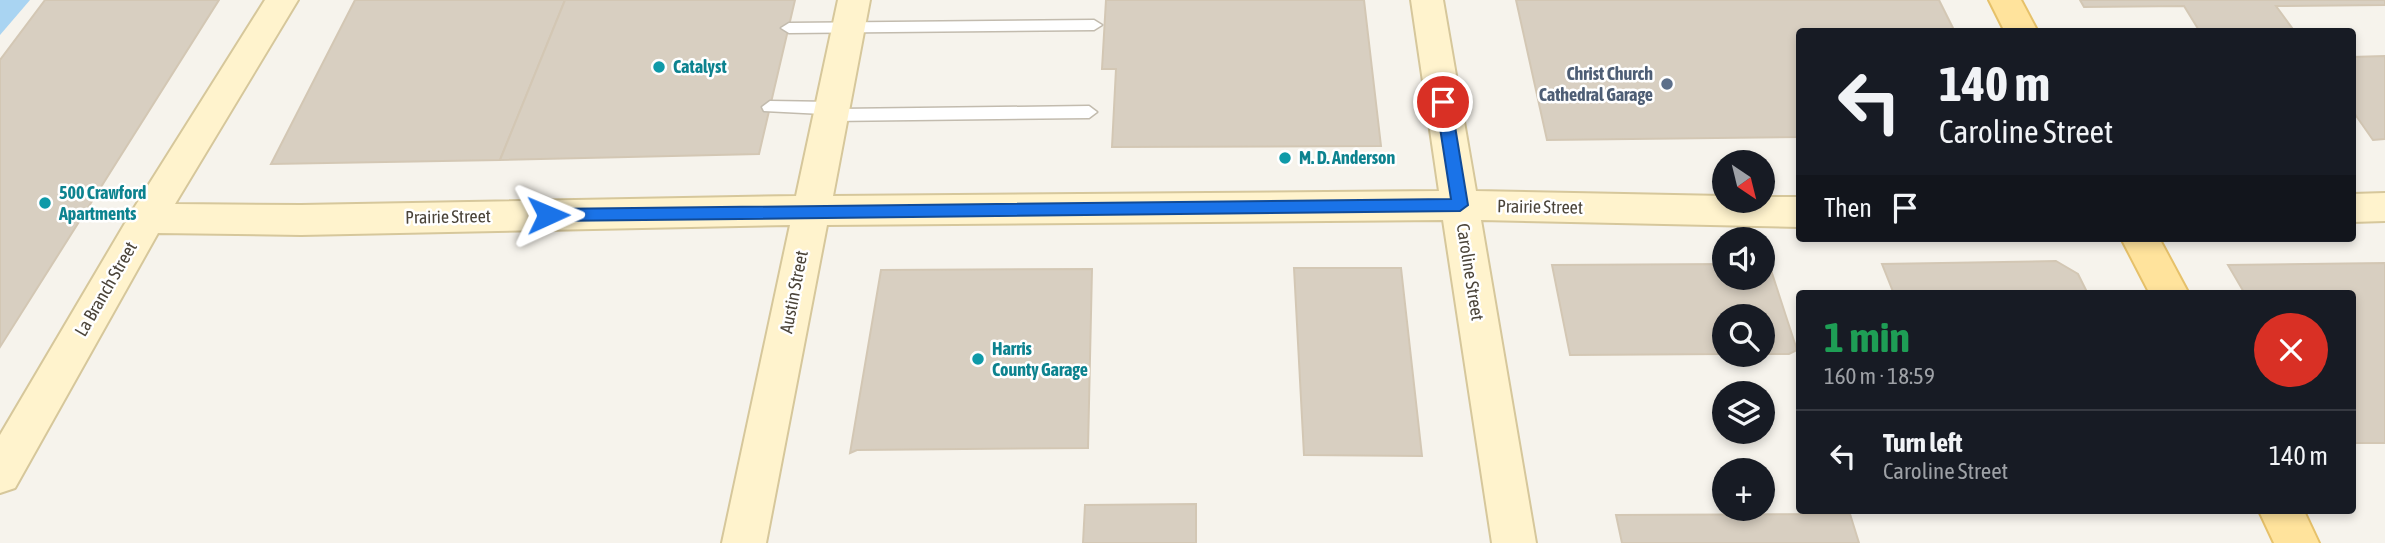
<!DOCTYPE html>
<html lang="en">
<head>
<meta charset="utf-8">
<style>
  :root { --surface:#171b24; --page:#242831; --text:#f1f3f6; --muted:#9ea1a6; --line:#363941 }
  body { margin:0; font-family:"Asap Condensed",sans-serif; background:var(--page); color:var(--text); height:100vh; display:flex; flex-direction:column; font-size:26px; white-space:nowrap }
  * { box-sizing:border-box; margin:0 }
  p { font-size:23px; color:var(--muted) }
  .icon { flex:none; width:38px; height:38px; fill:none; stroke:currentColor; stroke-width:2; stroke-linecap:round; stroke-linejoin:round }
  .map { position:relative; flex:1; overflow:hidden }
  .sheet { position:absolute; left:1796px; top:290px; width:560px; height:224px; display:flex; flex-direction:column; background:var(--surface); border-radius:7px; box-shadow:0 4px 10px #0003 }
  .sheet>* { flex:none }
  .banner { position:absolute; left:1796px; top:28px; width:560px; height:214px; border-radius:7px; box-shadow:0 4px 10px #0003; background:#171b24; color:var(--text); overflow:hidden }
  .needle { width:46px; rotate:145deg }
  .buttons { position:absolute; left:1712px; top:150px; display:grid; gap:14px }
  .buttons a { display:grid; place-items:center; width:63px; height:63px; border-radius:50%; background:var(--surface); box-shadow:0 4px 10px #0003; font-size:35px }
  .pin { position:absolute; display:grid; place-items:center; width:60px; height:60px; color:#fff; margin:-30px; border:4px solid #fff; border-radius:50%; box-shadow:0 2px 7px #0007 }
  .me { position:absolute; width:77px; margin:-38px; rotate:89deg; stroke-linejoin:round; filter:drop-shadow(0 0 5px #0008) }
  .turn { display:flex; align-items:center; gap:24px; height:147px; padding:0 28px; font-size:32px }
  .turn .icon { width:91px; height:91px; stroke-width:2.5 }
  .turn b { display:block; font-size:49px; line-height:60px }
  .then { display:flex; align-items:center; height:66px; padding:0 28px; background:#0003; gap:14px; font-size:26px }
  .round { display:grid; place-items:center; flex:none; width:74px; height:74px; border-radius:37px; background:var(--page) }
  .summary { display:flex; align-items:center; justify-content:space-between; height:119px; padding:0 28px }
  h1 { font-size:42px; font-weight:700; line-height:52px; color:#1e9e55 }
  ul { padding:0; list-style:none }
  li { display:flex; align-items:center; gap:21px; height:91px; padding:0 28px; border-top:2px solid var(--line) }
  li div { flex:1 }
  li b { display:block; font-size:26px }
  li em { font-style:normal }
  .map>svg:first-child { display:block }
  .water { fill:#a9d4f2 }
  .building { fill:#d8cfc1; stroke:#d3c7b4; stroke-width:2 }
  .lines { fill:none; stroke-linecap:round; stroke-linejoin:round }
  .lane-casing { stroke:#c2bbae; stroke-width:3 }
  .secondary-casing { stroke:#d6c79b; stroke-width:4 }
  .primary-casing { stroke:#e6c16a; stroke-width:4 }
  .lane { fill:#fff; fill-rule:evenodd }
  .secondary { fill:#fff3cd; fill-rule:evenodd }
  .primary { fill:#ffe39c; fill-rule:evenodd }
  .route { fill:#1a73e8; stroke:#114b97; stroke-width:2 }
  .culture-dot { fill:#0f9aa8; stroke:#fff; stroke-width:2.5 }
  .service-dot { fill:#5c6f8a; stroke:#fff; stroke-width:2.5 }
  .labels { text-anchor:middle; stroke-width:5; stroke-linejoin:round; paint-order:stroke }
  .culture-label { font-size:18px; font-weight:bold; fill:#0d838f; stroke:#fff; text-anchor:start }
  .service-label { font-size:18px; font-weight:bold; fill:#4e5e75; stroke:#fff; text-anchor:end }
  .street-label { font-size:18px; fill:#4b4439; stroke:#fff }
</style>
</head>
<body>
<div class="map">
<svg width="2385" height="543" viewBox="0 0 2385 543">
  <rect width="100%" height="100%" fill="#f6f3ec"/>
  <path class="water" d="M0,0h30l-30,35z"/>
  <g class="building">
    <path d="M45,0h174l-219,347v-287z"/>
    <path d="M355,0h210l-65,160 -229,4z"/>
    <path d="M565,0h230l-36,154 -259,6z"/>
    <path d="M1106,0h258l17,146 -269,1 4,-78h-14z"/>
    <path d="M1516,0h423l16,32h-156v105l-252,3z"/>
    <path d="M2080,0h305v5l-109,1 19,26h-95l-16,-26 -100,1z"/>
    <path d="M2385,56v83l-12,1 -21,-30v-53z"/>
    <path d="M2056,261l22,13 10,20h-194l-12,-30z"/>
    <path d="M2385,263v180h-33v-149h-107l-17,-29z"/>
    <path d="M1724,264v14h38v-14h7l28,86 -8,4h-27v-37h-38v37l-154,1 -18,-90z"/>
    <path d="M1294,268h107l21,188 -118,-1z"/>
    <path d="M1092,269l-4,179 -231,2 -7,3 31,-183z"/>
    <path d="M1196,504v39h-113l2,-38z"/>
    <path d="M1850,514l9,29h-237l-6,-28z"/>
  </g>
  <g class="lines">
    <defs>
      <g id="lane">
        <path d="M1094,20l8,5 -8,5 -305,3 -8,-5 8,-5z"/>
        <path d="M770,101l62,1 6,2 1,5 250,-3 8,6 -8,6 -259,3 -6,-2 -1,-5 -59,-3 -2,-4z"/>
      </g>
      <g id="secondary">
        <path d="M265,0h33l-123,204 126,1 495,-9 42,-196h32l-37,196 606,-5 -28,-191h32l33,191 248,5v5h38v-4h37v30l-318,-7 55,323h-44l-49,-323 -616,5 -61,318h-44l68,-318 -489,10 -143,-2 -143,255 -15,5v-58l134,-227z"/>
        <path d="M2385,193v28l-33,1v-28z"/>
      </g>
      <g id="primary">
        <path d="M1989,0h32l17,32h-33z"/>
        <path d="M2121,238h38l30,56h-39z"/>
        <path d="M2259,511h45l15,32h-45z"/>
      </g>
    </defs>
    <use href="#lane" class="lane-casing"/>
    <use href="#secondary" class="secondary-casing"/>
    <use href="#primary" class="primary-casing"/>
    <use href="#lane" class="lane"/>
    <use href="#secondary" class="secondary"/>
    <use href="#primary" class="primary"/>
  </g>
  <path class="route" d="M1443,97l8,5 17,103 -8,6 -912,10 -8,-6 8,-6 903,-10 -15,-97z"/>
  <g class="culture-dot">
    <circle cx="659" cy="67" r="7"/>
    <circle cx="1285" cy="158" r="7"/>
    <circle cx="45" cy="203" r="7"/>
    <circle cx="978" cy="359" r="7"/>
  </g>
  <circle class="service-dot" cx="1667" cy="84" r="7"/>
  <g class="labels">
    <g class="culture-label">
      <text x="673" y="73">Catalyst</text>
      <text x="1299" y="164">M. D. Anderson</text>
      <text x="59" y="199">500 Crawford<tspan x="59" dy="21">Apartments</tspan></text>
      <text x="992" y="355">Harris<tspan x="992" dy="21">County Garage</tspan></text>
    </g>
    <g class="service-label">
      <text x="1653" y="80">Christ Church<tspan x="1653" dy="21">Cathedral Garage</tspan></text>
    </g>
    <g class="street-label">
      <text transform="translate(1540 207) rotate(1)" y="6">Prairie Street</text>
      <text transform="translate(448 217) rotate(-1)" y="6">Prairie Street</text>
      <text transform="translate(1470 272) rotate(81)" y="6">Caroline Street</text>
      <text transform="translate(106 289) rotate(-60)" y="6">La Branch Street</text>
      <text transform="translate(794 292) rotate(-79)" y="6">Austin Street</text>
    </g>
  </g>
</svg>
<div class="buttons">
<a><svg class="needle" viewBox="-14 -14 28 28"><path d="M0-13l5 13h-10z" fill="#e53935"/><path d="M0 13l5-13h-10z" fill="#9ea1a6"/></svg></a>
<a><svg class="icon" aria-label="sound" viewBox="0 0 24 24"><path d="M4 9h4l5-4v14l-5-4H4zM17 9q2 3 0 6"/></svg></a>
<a><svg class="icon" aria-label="search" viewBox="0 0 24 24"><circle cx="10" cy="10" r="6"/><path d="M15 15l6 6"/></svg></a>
<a><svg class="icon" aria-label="layers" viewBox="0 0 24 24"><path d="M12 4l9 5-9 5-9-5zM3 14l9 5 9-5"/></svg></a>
<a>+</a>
</div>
<div class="pin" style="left:1443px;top:102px;background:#d93025"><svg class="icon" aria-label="arrive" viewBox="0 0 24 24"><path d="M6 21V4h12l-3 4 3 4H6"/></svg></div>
<svg class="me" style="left:548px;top:215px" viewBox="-20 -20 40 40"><path d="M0-17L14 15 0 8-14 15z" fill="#1a73e8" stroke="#fff" stroke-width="4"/></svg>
<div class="banner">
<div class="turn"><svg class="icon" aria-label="left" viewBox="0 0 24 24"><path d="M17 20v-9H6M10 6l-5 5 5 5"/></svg><div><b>140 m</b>Caroline Street</div></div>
<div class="then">Then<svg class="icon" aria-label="arrive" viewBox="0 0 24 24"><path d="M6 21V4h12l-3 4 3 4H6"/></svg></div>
</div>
<section class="sheet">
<div class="summary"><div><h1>1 min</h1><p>160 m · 18:59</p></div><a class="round" style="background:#d93025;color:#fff"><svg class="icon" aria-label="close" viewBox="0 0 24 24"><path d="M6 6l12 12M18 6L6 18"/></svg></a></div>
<ul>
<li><svg class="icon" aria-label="left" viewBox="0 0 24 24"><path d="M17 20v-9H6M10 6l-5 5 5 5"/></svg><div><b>Turn left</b><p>Caroline Street</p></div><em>140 m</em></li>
</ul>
</section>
</div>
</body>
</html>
